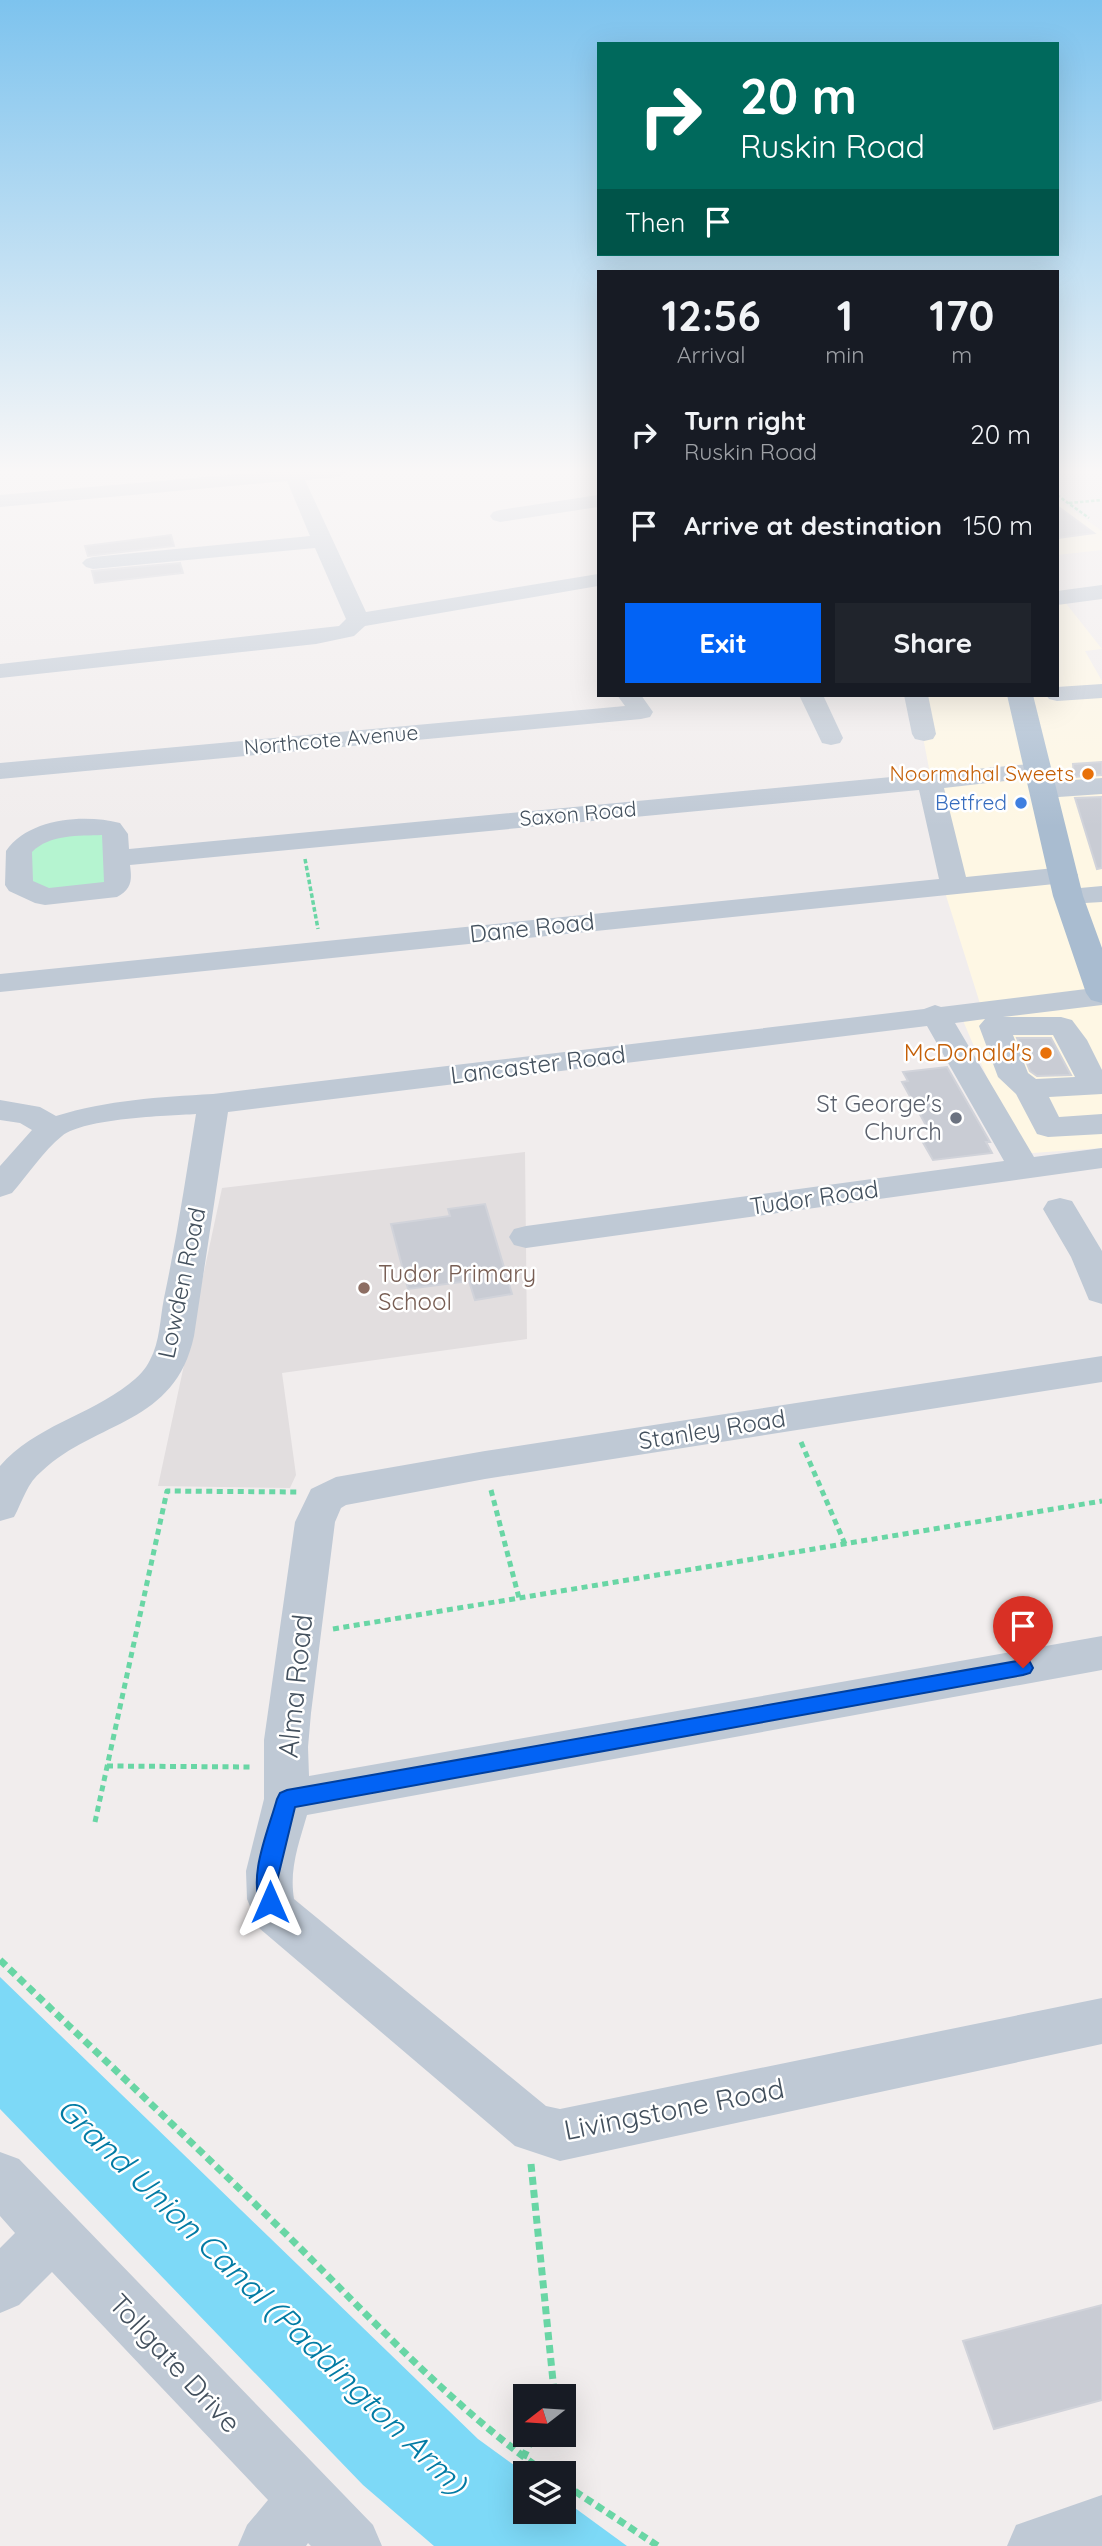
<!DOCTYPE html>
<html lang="en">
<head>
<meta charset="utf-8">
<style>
  :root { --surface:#171b24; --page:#20242c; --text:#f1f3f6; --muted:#9ea1a6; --accent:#0263f5 }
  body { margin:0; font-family:Quicksand,sans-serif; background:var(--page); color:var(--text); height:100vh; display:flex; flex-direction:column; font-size:26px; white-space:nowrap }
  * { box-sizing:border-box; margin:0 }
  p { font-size:23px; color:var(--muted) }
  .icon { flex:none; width:38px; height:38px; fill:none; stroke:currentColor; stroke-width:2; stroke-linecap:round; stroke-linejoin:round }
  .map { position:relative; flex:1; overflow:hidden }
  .panel { position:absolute; left:597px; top:270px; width:462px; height:427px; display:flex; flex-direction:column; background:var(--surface); border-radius:0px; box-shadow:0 7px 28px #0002 }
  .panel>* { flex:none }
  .top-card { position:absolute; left:597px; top:42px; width:462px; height:214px; border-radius:0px; box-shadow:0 7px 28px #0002; background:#00695c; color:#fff; overflow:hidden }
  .needle { width:46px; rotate:253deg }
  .tools { position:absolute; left:513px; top:2384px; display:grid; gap:14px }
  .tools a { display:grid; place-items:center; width:63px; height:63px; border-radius:0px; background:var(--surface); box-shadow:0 7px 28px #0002; font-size:35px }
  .pin { position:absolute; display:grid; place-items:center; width:60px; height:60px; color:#fff; margin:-72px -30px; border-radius:50% 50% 50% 0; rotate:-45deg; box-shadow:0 0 7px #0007 }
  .pin .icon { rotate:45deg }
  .me { position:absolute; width:77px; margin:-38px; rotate:0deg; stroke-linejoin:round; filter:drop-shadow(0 0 5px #0008) }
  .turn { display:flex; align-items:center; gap:24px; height:147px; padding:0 28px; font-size:32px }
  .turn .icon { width:91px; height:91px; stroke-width:2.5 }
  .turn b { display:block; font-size:49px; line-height:60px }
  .then { display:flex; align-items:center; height:66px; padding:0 28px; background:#0003; gap:14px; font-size:26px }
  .eta { display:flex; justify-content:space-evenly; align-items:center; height:119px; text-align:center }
  .eta b { font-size:42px; font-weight:700; line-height:49px }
  .action { display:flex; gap:14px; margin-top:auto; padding:14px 28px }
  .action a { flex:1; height:80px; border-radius:0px; background:var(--accent); color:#fff; font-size:28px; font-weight:700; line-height:80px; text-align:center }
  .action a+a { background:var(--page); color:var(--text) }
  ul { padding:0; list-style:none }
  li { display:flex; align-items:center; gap:21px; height:91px; padding:0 28px }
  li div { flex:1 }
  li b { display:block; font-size:26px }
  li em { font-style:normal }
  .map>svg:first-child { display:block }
  .commercial { fill:#fef7e4 }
  .education { fill:#e2dedf }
  .green { fill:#b5f4d0 }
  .water { fill:#7dd9f7 }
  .building { fill:#c9ccd4; stroke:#d1d3da; stroke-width:2 }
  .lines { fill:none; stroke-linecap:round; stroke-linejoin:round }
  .path-far3 { stroke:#69d6a5; stroke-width:2.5; stroke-dasharray:3.5 2; stroke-linecap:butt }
  .path-far2 { stroke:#69d6a5; stroke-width:3.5; stroke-dasharray:4.5 2.5; stroke-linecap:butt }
  .path-far1 { stroke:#69d6a5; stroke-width:5; stroke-dasharray:6 4.5; stroke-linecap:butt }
  .path { stroke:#69d6a5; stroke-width:7; stroke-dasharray:8 5; stroke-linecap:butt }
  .minor { fill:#bfc9d5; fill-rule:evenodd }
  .major { fill:#a9bcd0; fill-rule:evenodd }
  .route { fill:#0263f5; stroke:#01409f; stroke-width:2 }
  .food-dot { fill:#e8710a; stroke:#fff; stroke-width:2.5 }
  .shop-dot { fill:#3f7fe0; stroke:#fff; stroke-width:2.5 }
  .worship-dot { fill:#6b7280; stroke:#fff; stroke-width:2.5 }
  .education-dot { fill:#8d6e63; stroke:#fff; stroke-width:2.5 }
  .labels { text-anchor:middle; stroke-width:5; stroke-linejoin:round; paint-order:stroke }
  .far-street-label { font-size:21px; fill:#43505d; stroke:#fff }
  .far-food-label { font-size:21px; fill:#c56008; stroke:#fff; text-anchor:end }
  .far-shop-label { font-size:21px; fill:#366cbe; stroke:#fff; text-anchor:end }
  .street-label { font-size:24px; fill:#43505d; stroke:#fff }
  .food-label { font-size:24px; fill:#c56008; stroke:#fff; text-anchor:end }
  .worship-label { font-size:24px; fill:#5b616d; stroke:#fff; text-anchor:end }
  .education-label { font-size:24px; fill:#785e54; stroke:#fff; text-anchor:start }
  .near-street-label { font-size:28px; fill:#43505d; stroke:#fff }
  .near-water-label { font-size:32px; font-style:italic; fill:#027ba4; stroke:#fff }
</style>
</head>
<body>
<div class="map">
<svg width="1102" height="2546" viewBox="0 0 1102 2546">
  <rect width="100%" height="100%" fill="#f1eded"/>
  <g class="commercial">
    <path d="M1057,499l45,32v19l-45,5z"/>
    <path d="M1057,592l45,57 -17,2 17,30v467l-83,6 -57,-136 20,-8 -39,-124 -12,-107 -16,-84h142z"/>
  </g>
  <path class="education" d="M525,1152l2,187 -245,34 14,102 -6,13 -132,-2 64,-298z"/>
  <path class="green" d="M105,830l7,48 -9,11 -73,-1 -5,-37 16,-13z"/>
  <path class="water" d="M0,1977l478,462 47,34v38h39v-11l63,46h-193l-71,-61 -363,-376z"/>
  <g class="building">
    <path d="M1057,506l37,27 -37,5z"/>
    <path d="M171,535l3,11 -86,10 -3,-10z"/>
    <path d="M180,563l3,10 -88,10 -3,-12z"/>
    <path d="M1102,762v13l-28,2 -1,-13z"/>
    <path d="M1102,797v71l-5,1 -22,-71z"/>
    <path d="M1017,1038h34l20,37 -34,1 -7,-5z"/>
    <path d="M947,1067l43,75h-4l6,11 -59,7 -12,-21 12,-1 -31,-56 6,-1 -5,-9z"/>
    <path d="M485,1204l27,90 -37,6 -6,-19 -61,8 -17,-65 59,-8 -2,-7z"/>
    <path d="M1102,2305v95l-108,29 -31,-88z"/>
  </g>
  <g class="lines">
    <g class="path-far3">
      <path d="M1057,495l32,23"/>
      <path d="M1069,503l33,-3"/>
    </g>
    <path class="path-far2" d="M305,859l13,70"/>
    <g class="path-far1">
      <path d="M801,1442l44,102"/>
      <path d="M491,1490l28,108"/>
      <path d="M333,1629l769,-128"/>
      <path d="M107,1766l146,1"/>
      <path d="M95,1822l72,-331 130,1"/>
    </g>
    <g class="path">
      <path d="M0,1960c96,92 193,183 288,276 83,82 162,169 258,237"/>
      <path d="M531,2164l23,227 -2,5"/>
      <path d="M523,2458l11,-24"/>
      <path d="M564,2484l94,62"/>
    </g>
    <g class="minor">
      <path d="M272,471h76l-10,6 -33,3 61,132 232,-38v12l-233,40 -11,10 -38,8 -316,34v-14l339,-38 7,-7 -31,-71 -222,21 -7,-2 -4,-4 4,-4 7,-2 217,-21 -23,-55 -287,26v-12z"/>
      <path d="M598,495v12l-98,15 -7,-2 -3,-4 3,-4 7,-2z"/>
      <path d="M1102,585v14l-45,6v-14z"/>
      <path d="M1102,684v14l-45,3 -8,-2 -3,-4h11v-8z"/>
      <path d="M617,695h24l12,17 -3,5 -9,2 -641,60v-16l625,-57z"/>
      <path d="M799,695h24l20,43 -3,5 -9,2 -9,-2z"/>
      <path d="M904,695h24l8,39 -3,5 -9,2 -9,-2 -3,-5z"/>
      <path d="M1040,763l9,3 4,5 -4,5 -105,12 22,89 98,-10 10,2 4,6 -4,6 -10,2 -1064,109v-18l939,-95 -20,-89 -789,75c2,15 2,24 -13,32l-72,8 -10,-2 -26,-12 -4,-6 1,-34c23,-33 78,-37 114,-28l8,11 1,15zM102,835l2,47 -55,6 -16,-7 -1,-29c18,-18 46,-16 70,-17z"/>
      <path d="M1102,778v16l-58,4 -9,-3 -4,-5 4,-5 9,-3z"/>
      <path d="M1102,886v16l-34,2 -10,-2 -4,-6 4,-6z"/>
      <path d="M1102,987v18l-99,12h58l11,3 15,20 15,30v24l-53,3 10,20 43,-3v20l-54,3 -11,-3 -21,-40 -18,-17 -19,-51 6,-7 -30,4 79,134 68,-9v20l-576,80 -12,-3 -5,-8 5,-8 12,-3 478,-65 -77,-135 -699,86 -34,224c-19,89 -97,84 -152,135 -15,12 -19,29 -28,46l-14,4v-55c35,-40 88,-50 129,-82 8,-6 17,-15 21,-24 10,-18 10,-42 14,-62 13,-61 22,-122 32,-184 -31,2 -111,4 -134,22 -19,15 -34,39 -50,57l-12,4v-31l32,-36 -12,-7 -20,-3v-20l40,7 16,9c52,-16 103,-19 157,-22l711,-85 11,-4 6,2zM1013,1035h40l22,42 -39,2 -8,-6z"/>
      <path d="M1060,1198l12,3 30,50v53l-13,-4 -18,-43 -28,-48 5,-8z"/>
      <path d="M1102,1356v26l-617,97 -139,26 -5,3 -6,14 -24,191 -3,34 1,29 793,-140v34l-795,145c-8,28 -18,54 -13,84l252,207 14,3 542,-111v46l-542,117 -45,-15 -256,-218 -12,-29 -1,-28 18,-72v-59l31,-218 16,-33 25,-12 149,-26z"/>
      <path d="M0,2152l19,7 354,366 9,21h-71l-3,-3 -2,3h-68l9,-21 21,-25 -216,-228 -33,33 -19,8v-65l15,-15 -15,-17z"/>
      <path d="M1102,2495v51h-95l9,-21z"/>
    </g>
    <path class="major" d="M1007,695h26l50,201 19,52v55l-11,-3 -5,-7 -33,-97z"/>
  </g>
  <linearGradient id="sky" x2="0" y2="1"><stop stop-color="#7dc3ee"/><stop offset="0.57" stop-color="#f9f7f7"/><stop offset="1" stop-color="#f9f7f7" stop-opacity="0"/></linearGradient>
  <rect width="1102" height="827" fill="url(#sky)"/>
  <path class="route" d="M1023,1660l7,2 3,6 -3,5 -7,2 -728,132 -17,70 2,25 -3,7 -7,3 -8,-3c-15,-32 6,-77 15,-110l3,-6 7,-3z"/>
  <g class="food-dot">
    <circle cx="1088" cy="774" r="7"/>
    <circle cx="1046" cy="1053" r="7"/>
  </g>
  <circle class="shop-dot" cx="1021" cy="803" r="7"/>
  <circle class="worship-dot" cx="956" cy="1118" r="7"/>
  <circle class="education-dot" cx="364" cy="1288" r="7"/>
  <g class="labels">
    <g class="far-street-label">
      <text transform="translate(331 740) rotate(-5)" y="7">Northcote Avenue</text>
      <text transform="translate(578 814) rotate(-5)" y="7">Saxon Road</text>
    </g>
    <g class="far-food-label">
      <text x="1074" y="781">Noormahal Sweets</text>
    </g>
    <g class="far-shop-label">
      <text x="1007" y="810">Betfred</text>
    </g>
    <g class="street-label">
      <text transform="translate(532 928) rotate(-6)" y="8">Dane Road</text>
      <text transform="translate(538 1065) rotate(-7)" y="8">Lancaster Road</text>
      <text transform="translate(814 1198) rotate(-8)" y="8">Tudor Road</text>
      <text transform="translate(182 1283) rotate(-78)" y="8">Lowden Road</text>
      <text transform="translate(712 1430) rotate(-9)" y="8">Stanley Road</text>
    </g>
    <g class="food-label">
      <text x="1032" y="1061">McDonald's</text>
    </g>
    <g class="worship-label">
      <text x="942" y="1112">St George's<tspan x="942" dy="28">Church</tspan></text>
    </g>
    <g class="education-label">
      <text x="378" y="1282">Tudor Primary<tspan x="378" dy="28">School</tspan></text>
    </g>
    <g class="near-street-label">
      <text transform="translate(295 1686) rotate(-84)" y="10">Alma Road</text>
      <text transform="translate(674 2109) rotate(-11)" y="10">Livingstone Road</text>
      <text transform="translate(175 2363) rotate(47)" y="10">Tollgate Drive</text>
    </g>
    <g class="near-water-label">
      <text transform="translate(262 2296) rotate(44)" y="11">Grand Union Canal (Paddington Arm)</text>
    </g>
  </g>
</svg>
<div class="tools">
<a><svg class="needle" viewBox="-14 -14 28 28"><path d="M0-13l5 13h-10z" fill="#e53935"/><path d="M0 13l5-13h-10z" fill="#9ea1a6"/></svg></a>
<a><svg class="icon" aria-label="layers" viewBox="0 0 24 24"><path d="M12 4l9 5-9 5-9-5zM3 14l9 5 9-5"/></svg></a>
</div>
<div class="pin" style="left:1023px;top:1668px;background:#d93025"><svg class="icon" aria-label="arrive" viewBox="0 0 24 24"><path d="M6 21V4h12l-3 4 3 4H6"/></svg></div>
<svg class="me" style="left:270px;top:1902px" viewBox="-20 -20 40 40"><path d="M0-17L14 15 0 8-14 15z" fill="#0263f5" stroke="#fff" stroke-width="4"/></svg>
<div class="top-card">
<div class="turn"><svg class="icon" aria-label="right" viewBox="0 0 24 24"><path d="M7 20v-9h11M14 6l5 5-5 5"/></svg><div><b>20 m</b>Ruskin Road</div></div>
<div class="then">Then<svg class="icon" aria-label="arrive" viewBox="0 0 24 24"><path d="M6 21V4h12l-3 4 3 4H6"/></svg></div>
</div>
<section class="panel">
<div class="eta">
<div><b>12:56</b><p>Arrival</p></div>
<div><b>1</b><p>min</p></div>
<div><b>170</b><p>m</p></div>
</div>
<ul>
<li><svg class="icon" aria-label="right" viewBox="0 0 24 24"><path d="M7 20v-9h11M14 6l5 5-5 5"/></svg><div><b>Turn right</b><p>Ruskin Road</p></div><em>20 m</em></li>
<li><svg class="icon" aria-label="arrive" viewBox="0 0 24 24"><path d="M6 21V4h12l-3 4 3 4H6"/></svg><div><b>Arrive at destination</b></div><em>150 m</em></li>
</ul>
<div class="action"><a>Exit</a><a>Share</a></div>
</section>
</div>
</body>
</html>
